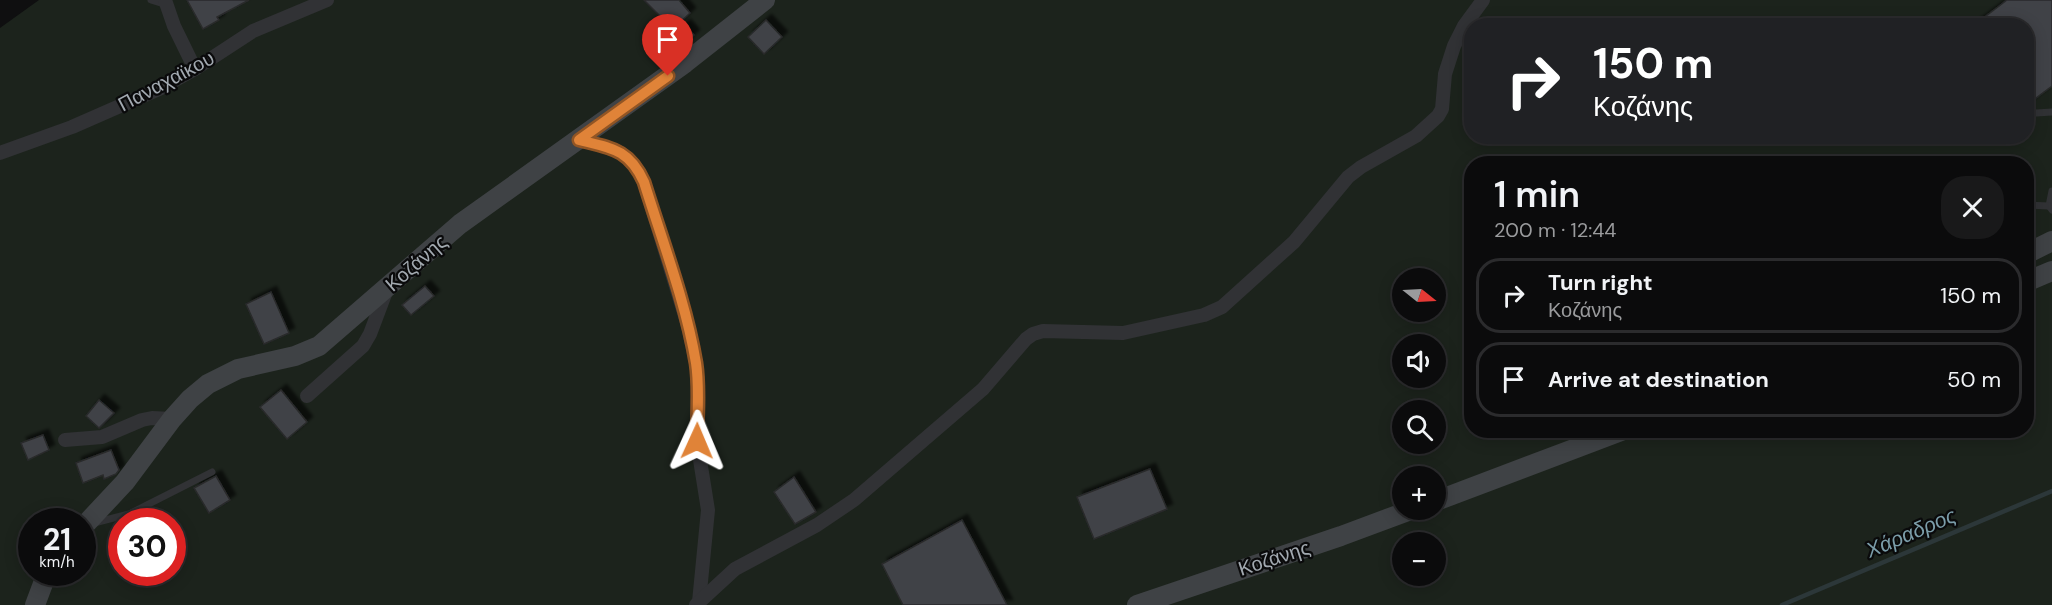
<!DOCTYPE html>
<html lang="en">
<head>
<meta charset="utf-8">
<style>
  :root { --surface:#0b0b0c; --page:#19191a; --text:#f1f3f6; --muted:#9a9b9d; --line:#2b2b2d }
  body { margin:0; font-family:"DM Sans",sans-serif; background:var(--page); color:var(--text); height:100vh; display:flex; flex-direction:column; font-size:22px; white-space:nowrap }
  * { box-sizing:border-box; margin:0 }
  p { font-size:20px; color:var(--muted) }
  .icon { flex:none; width:33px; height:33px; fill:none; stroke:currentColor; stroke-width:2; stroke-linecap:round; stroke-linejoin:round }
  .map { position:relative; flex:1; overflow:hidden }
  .panel { position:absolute; left:1464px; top:156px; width:570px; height:282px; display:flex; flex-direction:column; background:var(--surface); border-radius:24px; box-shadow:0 3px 15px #0003,0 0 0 2px var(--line) }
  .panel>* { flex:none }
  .hud { position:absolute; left:1464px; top:18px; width:570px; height:126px; border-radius:24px; box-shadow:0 3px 15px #0003,0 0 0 2px var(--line); background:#202124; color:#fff; overflow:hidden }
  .needle { width:39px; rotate:108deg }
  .tools { position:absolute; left:1392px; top:268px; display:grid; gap:12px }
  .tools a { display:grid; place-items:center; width:54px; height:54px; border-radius:50%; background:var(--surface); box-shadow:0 3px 15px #0003,0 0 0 2px var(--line); font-size:30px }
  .speed { position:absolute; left:18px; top:508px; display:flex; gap:12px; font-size:30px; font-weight:700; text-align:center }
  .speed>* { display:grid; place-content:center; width:78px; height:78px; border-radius:50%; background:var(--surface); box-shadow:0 3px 15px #0003,0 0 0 2px var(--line); line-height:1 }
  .speed small { font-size:15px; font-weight:400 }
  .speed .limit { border:9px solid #d22; background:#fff; color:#111 }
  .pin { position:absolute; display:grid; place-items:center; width:51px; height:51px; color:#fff; margin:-62px -26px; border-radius:50% 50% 50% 0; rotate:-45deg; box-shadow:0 0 6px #0007 }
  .pin .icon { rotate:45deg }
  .me { position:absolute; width:66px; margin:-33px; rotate:1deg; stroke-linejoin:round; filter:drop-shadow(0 0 4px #0008) }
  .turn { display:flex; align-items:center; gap:21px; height:126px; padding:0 30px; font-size:27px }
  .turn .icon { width:78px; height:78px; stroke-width:2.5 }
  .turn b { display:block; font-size:42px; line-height:51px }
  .round { display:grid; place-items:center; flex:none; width:63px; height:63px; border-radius:24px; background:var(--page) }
  .summary { display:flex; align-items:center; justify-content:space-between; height:102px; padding:0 30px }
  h1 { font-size:36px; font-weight:600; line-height:45px }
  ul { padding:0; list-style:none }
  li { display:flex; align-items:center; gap:18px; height:75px; margin:0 12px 9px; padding:0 18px; border:3px solid var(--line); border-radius:24px }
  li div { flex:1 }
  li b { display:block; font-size:22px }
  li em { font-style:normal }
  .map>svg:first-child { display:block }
  .green { fill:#1c231c; fill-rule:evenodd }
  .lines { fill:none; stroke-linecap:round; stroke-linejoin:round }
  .stream { stroke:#2c3739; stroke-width:4.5 }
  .building { fill:#414346; stroke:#292a2c; stroke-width:1.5; filter:url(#shadow) }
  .lane { stroke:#313235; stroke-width:7 }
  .street { stroke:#313235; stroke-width:14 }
  .secondary { stroke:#3f4245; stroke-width:20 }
  .route-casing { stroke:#925524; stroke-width:15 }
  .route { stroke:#e08338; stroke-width:10 }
  .labels { text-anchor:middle; stroke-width:4.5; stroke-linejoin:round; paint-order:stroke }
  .street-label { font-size:20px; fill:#a2a9b0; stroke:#0a0a0b }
  .water-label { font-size:21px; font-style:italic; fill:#7b9da9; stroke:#0a0a0b }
</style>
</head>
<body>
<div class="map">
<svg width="2052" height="605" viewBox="0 0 2052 605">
  <defs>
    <filter id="shadow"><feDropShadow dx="5.5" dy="-5.5" stdDeviation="1.5" flood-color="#0009"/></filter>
  </defs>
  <rect width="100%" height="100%" fill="#0f0f10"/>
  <path class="green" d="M39,0h2013v605h-2052v-577zM1472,26h554v110h-554zM1472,164h554v266h-554zM1402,279h34v33h-34zM1402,345h34v33h-34zM1402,411h34v33h-34zM1402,477h34v33h-34zM32,522h50v51h-50zM122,522h50v51h-50zM1402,543h34v33h-34z"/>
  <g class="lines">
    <path class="stream" d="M1782,605l270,-114"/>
  </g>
  <g class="building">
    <path d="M187,0h62l-32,17 2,3 -16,9z"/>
    <path d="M644,0h35l11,13 -17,16z"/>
    <path d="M2007,0h45v86l-24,18h-2v-78h-53z"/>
    <path d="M766,20l16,17 -18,17 -16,-17z"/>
    <path d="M685,25l9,10 -28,25 -10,-11z"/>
    <path d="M425,286l9,10 -23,19 -9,-10z"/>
    <path d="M271,292l18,41 -25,11 -18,-40z"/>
    <path d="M281,390l26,32 -20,17 -27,-32z"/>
    <path d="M99,400l15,13 -15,15 -13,-12z"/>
    <path d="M43,435l6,15 -21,10 -7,-17z"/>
    <path d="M111,450l8,20 -3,4 -12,5 -1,-4 -20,8 -7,-20z"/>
    <path d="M1150,469l17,40 -73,30 -17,-42z"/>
    <path d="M216,476l14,24 -21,13 -15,-25z"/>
    <path d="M794,477l22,35 -21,12 -21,-32z"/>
    <path d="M962,520l45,85h-104l-21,-41z"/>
  </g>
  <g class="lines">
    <g class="lane">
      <path d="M151,0l16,5"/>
      <path d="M2026,109l10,4 16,-1"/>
      <path d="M2052,191l-3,15 3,4"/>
      <path d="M2026,205l23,1"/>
      <path d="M94,523l35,-9 83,-42"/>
    </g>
    <g class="street">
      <path d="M165,0l9,26 21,43"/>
      <path d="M579,140c32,8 50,9 65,42l44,144 8,37 2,23 -1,55 11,69 -9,92"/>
      <path d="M0,153l72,-26 89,-39 34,-19 58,-38 74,-31"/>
      <path d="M307,396l56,-50 7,-12 17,-45"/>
      <path d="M65,440l37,-3 40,-17 10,-2 20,1"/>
      <path d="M696,605l39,-36 82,-44 37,-25 129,-111 43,-50 7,-5 10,-3 80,2 81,-18 18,-8 72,-65 54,-65 13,-10 55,-31 22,-20 4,-7 3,-35 9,-28 10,-20 19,-26"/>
    </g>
    <g class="secondary">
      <path d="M2026,254l26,-13"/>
      <path d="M2026,282l26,-11"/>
      <path d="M1436,501l188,-71"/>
      <path d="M82,528l43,-46 47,-63 18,-20 18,-15 30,-15 57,-13 24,-10 141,-122 225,-161 80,-63"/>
      <path d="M35,605l12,-32"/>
      <path d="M1137,605l204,-69 70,-26"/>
    </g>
  </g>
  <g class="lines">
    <defs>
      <path id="route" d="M668,76l-89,64c32,8 50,9 65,42 18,58 42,121 52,181 4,26 1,52 1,78"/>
    </defs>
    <use href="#route" class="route-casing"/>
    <use href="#route" class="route"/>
  </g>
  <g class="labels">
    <g class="street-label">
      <text transform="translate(166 81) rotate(-28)" y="7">Παναχαϊκου</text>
      <text transform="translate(416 263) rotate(-41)" y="7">Κοζάνης</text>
      <text transform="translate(1274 558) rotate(-18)" y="7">Κοζάνης</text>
    </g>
    <g class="water-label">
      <text transform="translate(1911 533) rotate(-23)" y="7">Χάραδρος</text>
    </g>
  </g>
</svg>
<div class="tools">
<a><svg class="needle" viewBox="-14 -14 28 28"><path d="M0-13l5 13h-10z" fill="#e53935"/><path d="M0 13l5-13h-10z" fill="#9a9b9d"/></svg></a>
<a><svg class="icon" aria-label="sound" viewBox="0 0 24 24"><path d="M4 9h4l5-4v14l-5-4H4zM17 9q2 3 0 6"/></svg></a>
<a><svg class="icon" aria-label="search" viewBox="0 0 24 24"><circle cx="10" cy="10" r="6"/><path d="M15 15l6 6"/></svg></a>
<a>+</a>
<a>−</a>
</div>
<div class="speed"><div>21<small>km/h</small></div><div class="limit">30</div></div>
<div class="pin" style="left:668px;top:76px;background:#d93025"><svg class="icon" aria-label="arrive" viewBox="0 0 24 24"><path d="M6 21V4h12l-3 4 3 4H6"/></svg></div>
<svg class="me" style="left:697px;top:441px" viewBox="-20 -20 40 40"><path d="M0-17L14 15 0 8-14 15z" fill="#e08338" stroke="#fff" stroke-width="4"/></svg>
<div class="hud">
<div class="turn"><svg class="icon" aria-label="right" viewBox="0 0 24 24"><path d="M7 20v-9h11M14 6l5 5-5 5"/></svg><div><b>150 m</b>Κοζάνης</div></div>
</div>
<section class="panel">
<div class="summary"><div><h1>1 min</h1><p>200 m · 12:44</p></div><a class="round"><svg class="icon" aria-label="close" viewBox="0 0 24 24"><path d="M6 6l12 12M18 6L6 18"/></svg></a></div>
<ul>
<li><svg class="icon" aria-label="right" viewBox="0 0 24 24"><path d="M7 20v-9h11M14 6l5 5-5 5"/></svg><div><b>Turn right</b><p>Κοζάνης</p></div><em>150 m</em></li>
<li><svg class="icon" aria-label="arrive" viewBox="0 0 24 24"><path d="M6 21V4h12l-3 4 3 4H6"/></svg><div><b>Arrive at destination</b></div><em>50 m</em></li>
</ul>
</section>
</div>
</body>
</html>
